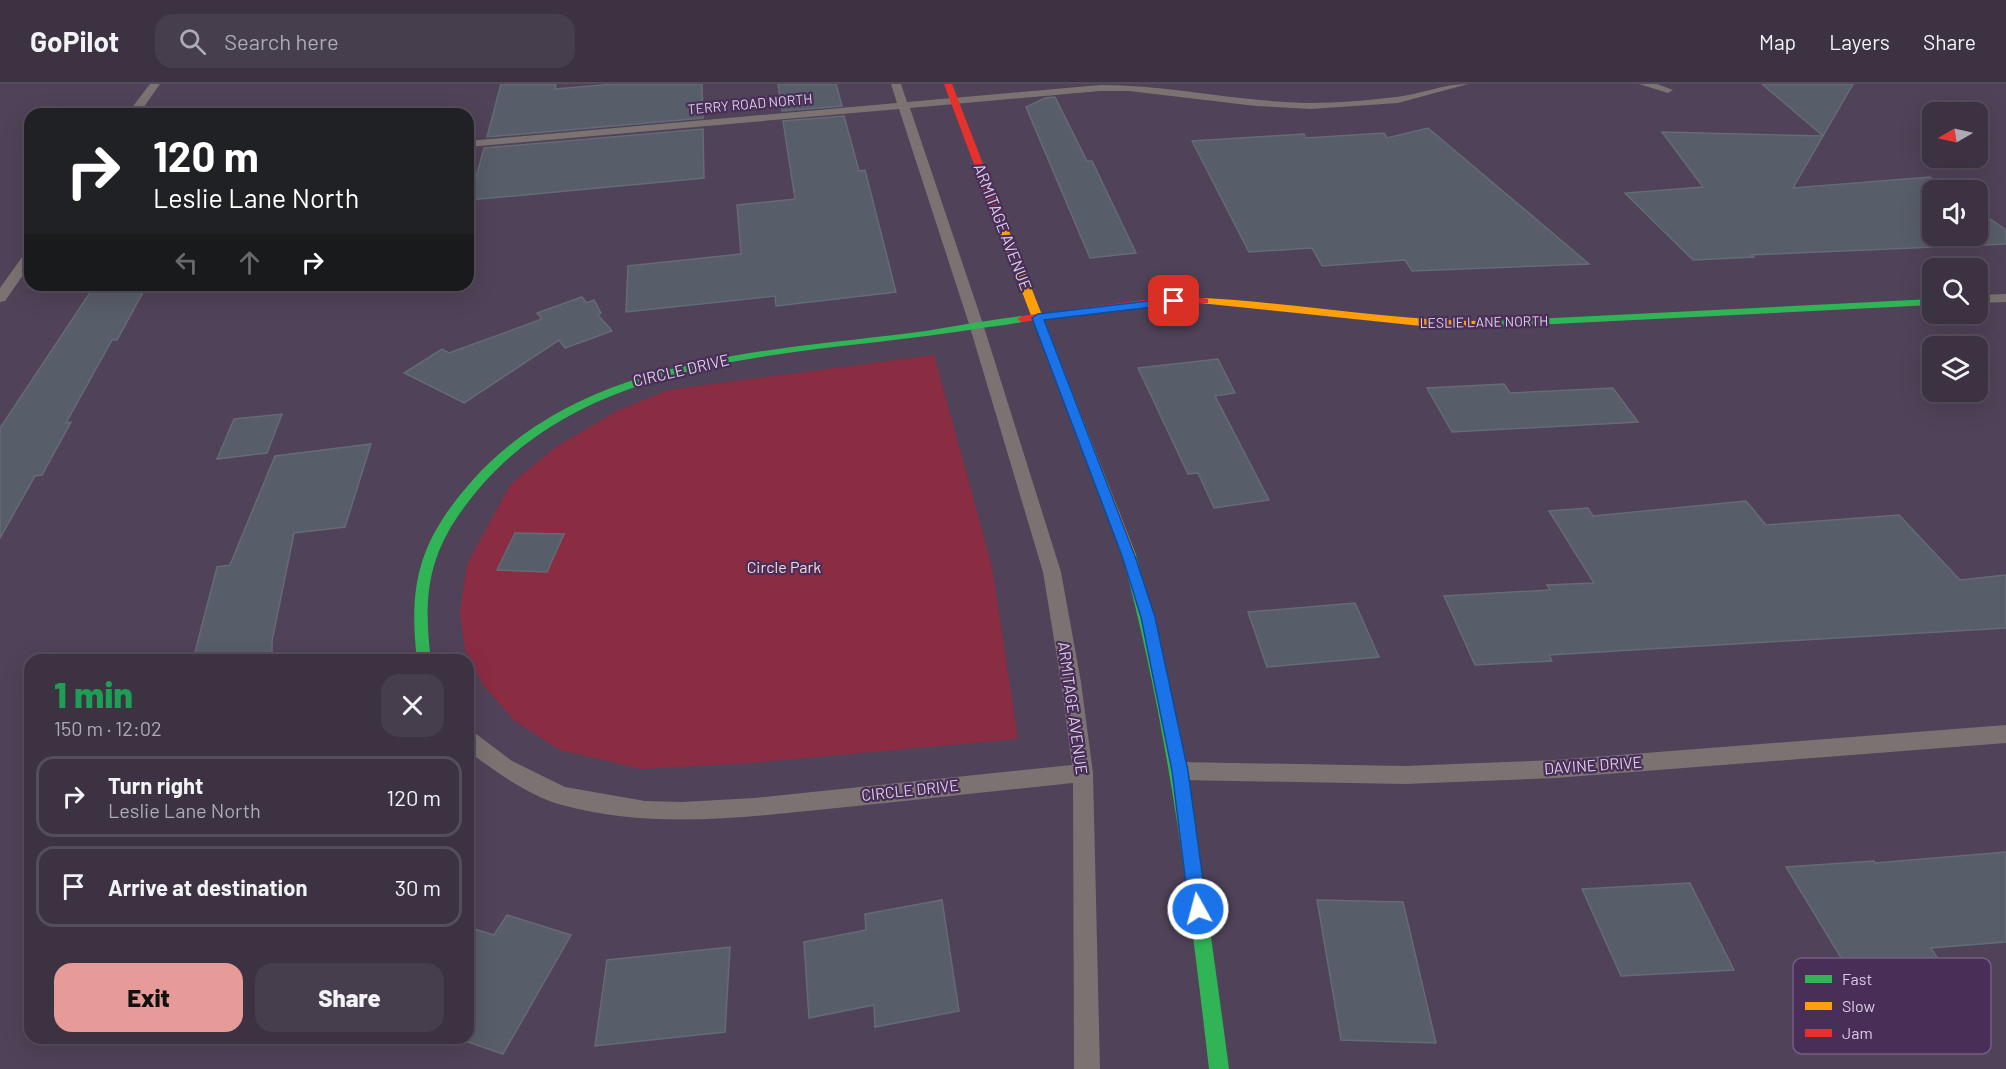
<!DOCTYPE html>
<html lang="en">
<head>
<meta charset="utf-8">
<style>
  :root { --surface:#3c3242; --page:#473e4d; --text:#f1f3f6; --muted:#acaab2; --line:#554d5b; --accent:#e69b98 }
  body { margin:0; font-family:Barlow,sans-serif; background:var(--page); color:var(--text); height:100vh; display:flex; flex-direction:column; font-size:22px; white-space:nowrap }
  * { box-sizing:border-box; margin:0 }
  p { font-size:20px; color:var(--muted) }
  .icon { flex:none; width:33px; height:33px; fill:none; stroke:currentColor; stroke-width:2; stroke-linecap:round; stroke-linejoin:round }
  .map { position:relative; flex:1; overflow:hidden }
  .sheet { position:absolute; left:24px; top:570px; width:450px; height:390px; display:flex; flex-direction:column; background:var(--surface); border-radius:18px; box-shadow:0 6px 24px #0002,0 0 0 2px var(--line) }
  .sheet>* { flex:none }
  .hud { position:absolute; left:24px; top:24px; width:450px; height:183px; border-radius:18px; box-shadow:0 6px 24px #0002,0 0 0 2px var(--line); background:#202124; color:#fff; overflow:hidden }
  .needle { width:39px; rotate:261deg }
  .buttons { position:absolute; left:1922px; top:18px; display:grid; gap:12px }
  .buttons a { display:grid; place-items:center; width:66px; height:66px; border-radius:12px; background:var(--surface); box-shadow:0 6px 24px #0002,0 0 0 2px var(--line); font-size:30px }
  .pin { position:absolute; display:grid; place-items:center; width:51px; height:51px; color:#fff; margin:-26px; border-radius:12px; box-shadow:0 3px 9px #0006 }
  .me { position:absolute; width:66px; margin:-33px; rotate:353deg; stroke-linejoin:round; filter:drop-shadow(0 0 4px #0008) }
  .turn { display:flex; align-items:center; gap:21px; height:126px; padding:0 30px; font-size:27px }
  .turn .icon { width:78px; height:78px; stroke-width:2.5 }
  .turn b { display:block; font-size:42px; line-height:51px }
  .lanes { display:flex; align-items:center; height:57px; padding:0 30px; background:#0003; justify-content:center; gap:30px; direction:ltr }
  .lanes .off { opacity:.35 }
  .round { display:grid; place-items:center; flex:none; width:63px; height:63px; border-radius:18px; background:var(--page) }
  .headline { display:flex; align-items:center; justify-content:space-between; height:102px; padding:0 30px }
  h1 { font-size:36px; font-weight:800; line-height:45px; color:#1e9e55 }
  .cta { display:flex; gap:12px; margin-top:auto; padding:12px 30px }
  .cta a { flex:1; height:69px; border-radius:18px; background:var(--accent); color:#111; font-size:24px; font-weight:800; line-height:69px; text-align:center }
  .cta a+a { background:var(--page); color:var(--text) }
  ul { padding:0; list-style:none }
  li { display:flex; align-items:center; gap:18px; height:81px; margin:0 12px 9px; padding:0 18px; border:3px solid var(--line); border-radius:18px }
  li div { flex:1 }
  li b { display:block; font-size:22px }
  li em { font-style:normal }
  header { display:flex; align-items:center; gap:36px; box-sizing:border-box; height:84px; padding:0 30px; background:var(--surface); border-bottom:2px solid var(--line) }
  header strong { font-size:28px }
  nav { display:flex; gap:33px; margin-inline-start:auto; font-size:21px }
  .search { width:420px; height:54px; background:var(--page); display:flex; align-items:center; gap:15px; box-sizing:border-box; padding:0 21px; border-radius:18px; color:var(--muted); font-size:22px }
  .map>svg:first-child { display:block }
  .green { fill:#8a2c42 }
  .building { fill:#575d69; stroke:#646b76; stroke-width:1.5 }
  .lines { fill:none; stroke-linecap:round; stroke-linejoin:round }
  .street { fill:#7a7372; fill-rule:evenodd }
  .fast { fill:#30b455; fill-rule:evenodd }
  .slow { fill:#ff9f0a; fill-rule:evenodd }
  .jam { fill:#e5322d; fill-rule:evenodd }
  .route { fill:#1a73e8; stroke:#114b97; stroke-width:1.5 }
  .labels { text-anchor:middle; stroke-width:4.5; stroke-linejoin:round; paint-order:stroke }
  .far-street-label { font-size:14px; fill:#dccde6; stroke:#492e57 }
  .street-label { font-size:16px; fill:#dccde6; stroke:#492e57 }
  .park-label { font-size:16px; fill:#f7d7d9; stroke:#492e57 }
  .key { fill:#492e57; stroke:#755e82; stroke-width:1.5 }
  .key-label { font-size:16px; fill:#dccde6 }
</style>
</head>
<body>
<header>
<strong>GoPilot</strong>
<div class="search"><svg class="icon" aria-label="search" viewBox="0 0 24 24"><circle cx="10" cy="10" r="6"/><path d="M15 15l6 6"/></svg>Search here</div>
<nav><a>Map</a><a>Layers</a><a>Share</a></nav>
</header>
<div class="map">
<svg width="2006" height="985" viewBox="0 0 2006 985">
  <rect width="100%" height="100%" fill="#504258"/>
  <path class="green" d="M934,271l58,212 26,172 -266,24 -111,6 -81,-19 -45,-29 -32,-36 -18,-35 -5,-38 7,-48 43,-79 44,-37 61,-36 53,-22z"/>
  <g class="building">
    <path d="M501,0h55l-1,5 59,-5h88l1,34 -216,19z"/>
    <path d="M778,0h58l6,22 -60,5z"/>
    <path d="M1762,0h91l-60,104 137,-11 19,13h-17v46h45v-26l29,20v14l-255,11 3,2 -61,3 -68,-67 78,-6 -41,-55 161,4z"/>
    <path d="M1055,13l32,64h5l44,92 -46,5 -64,-151 19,-9z"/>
    <path d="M844,32l15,55 6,-1 31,122 -120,14 -1,-10 -149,16 2,-46 113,-12 -4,-49 58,-6 -12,-78z"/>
    <path d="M1428,44l161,136 -177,7 -7,-11 -83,6 -10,-18 -63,4 -57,-111 112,-7 2,4 78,-5 3,5z"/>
    <path d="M703,45l1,49 -234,22 14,-52z"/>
    <path d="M95,201h52l-30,55h-5l-46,83 5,-1 -29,53 -7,1 -35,62v-110z"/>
    <path d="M582,213l5,6 7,-3 7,13 -3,2 14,16 -47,17 -6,-8 -95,63 -60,-30 38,-24 7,4 93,-34 -5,-6z"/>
    <path d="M1218,275l17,34 -20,3 54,104 -55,8 -16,-35 -10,1 -50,-106z"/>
    <path d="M1504,300l6,9 103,-5 25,34 -186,10 -25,-44z"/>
    <path d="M282,330l-15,39 -50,6 17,-40z"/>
    <path d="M371,360l-26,83 -51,6 -22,108v19h-79l24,-93 13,-2 45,-109z"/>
    <path d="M1746,417l20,24 133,-10 61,65 46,-5v53l-457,27 3,6 -77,4 -31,-69 106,-6 -3,-5 47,-2 -45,-72 39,-3 5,8z"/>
    <path d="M515,449l49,1 -17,38 -50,-2z"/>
    <path d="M1355,519l24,54 -112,10 -19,-55z"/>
    <path d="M2006,768v90l-75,6 10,16 -92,7 -63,-104 88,-6 1,2z"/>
    <path d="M1690,799l44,87 -113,6 -39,-87z"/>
    <path d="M942,816l17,111 -84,16 -1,-22 -65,13 -5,-76 62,-12 -1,-16z"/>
    <path d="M1317,816l86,2 33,141 -95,-3z"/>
    <path d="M507,831l64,20 -68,119 -35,-12v-115l26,8z"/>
    <path d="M730,863l-5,85 -130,14 12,-86z"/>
  </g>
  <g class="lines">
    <g class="street">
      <path d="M150,0h10l-21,30h-12z"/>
      <path d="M891,0h10l6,18 193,-17c70,0 139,17 210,18 28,0 59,-3 87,-6 24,-3 46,-13 71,-13l-70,19 -87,6 -55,-3 -127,-15h-29l-190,17 73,216 78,248 20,110 12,91 7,296h-26l-1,-286c-79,8 -157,17 -236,25 -92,9 -184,22 -275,-3 -31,-8 -69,-35 -94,-54v-21l7,3 37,28 53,26 80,14 37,1 72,-4 318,-33 -11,-83 -18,-110 -74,-248 -70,-215 -431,38v-6l429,-38z"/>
      <path d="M1639,0h18l16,6 -5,3z"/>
      <path d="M30,168v13l-25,36 -5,1v-14l25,-35z"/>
      <path d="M2006,210v8l-29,1v-8z"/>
      <path d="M2006,641v18l-451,35 -150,6 -225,-4 -7,-3 -3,-6 3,-6 7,-3 225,4 150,-6z"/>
    </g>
    <g class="fast">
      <path d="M1932,215v6l-438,22 -5,-3 5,-3z"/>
      <path d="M1022,232l4,1v4c-16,4 -33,5 -50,8 -164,27 -374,19 -494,156 -50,58 -61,99 -51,175h-14c-9,-77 3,-120 54,-178 110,-124 287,-130 439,-149 38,-5 75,-13 112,-17z"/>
      <path d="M1129,466l7,5c47,169 70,341 93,514h-20c-20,-173 -41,-345 -87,-514z"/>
    </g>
    <g class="slow">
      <path d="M999,131l5,3 132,337 -2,3h-10l-2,-3 -128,-337z"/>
      <path d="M1204,214c97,5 193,24 290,23l5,3 -5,3 -73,-1 -221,-23v-4z"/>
    </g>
    <g class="jam">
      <path d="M944,0h8l52,134 -2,2 -8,-2z"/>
      <path d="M1204,214l4,1v4l-64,3 -122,16 -5,-3 5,-3 122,-16z"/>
    </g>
  </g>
  <path class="route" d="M1174,214l5,3 -1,3 -134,16 91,236 20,61 33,154 19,138 -3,5 -6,3 -6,-3 -3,-5 -17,-138 -31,-154 -19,-61 -90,-238 6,-4z"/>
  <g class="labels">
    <g class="far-street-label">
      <text transform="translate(750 20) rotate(-5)" y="5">TERRY ROAD NORTH</text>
      <text transform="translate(1484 238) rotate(-1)" y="5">LESLIE LANE NORTH</text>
    </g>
    <g class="street-label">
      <text transform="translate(1003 143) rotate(69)" y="6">ARMITAGE AVENUE</text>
      <text transform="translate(681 286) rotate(-13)" y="6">CIRCLE DRIVE</text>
      <text transform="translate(1073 624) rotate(82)" y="6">ARMITAGE AVENUE</text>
      <text transform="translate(1593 681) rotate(-4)" y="6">DAVINE DRIVE</text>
      <text transform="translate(910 706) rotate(-6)" y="6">CIRCLE DRIVE</text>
    </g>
    <g class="park-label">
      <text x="784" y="489">Circle Park</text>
    </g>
  </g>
  <rect x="1793" y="874" width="198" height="96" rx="9" class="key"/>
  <rect x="1805" y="891" width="27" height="8" fill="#30b455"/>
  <rect x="1805" y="918" width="27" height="8" fill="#ff9f0a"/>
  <rect x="1805" y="945" width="27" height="8" fill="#e5322d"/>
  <g class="key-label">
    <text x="1842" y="901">Fast</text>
    <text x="1842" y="928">Slow</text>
    <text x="1842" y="955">Jam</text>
  </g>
</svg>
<div class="buttons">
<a><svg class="needle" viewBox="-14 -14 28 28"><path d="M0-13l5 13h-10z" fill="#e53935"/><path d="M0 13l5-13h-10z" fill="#acaab2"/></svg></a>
<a><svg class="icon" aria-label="sound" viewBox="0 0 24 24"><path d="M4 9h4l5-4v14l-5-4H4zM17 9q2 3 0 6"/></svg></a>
<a><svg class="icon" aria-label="search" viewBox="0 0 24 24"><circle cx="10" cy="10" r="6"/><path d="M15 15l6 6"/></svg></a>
<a><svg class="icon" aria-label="layers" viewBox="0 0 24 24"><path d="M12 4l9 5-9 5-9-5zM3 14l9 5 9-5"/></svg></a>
</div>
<div class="pin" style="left:1174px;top:217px;background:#d93025"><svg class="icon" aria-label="arrive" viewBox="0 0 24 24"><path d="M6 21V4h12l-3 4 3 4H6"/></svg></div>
<svg class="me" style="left:1198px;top:825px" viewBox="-20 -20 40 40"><circle r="17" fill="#1a73e8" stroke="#fff" stroke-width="3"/><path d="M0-11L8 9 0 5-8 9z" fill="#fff"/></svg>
<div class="hud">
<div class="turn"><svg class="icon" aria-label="right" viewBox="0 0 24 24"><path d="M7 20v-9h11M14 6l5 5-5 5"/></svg><div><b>120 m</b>Leslie Lane North</div></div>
<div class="lanes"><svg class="icon off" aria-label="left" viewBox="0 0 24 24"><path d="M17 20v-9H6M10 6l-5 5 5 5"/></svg><svg class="icon off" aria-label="ahead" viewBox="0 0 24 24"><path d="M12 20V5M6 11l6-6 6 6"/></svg><svg class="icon" aria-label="right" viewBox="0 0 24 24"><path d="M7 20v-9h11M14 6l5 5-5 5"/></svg></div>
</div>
<section class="sheet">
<div class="headline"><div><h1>1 min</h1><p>150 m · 12:02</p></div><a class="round"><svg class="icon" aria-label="close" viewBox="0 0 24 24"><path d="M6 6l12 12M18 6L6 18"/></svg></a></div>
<ul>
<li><svg class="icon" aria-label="right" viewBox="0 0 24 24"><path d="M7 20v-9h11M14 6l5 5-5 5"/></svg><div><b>Turn right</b><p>Leslie Lane North</p></div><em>120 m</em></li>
<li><svg class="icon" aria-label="arrive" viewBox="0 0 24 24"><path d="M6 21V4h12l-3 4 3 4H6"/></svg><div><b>Arrive at destination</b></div><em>30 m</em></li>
</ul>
<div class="cta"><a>Exit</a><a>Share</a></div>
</section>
</div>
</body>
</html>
